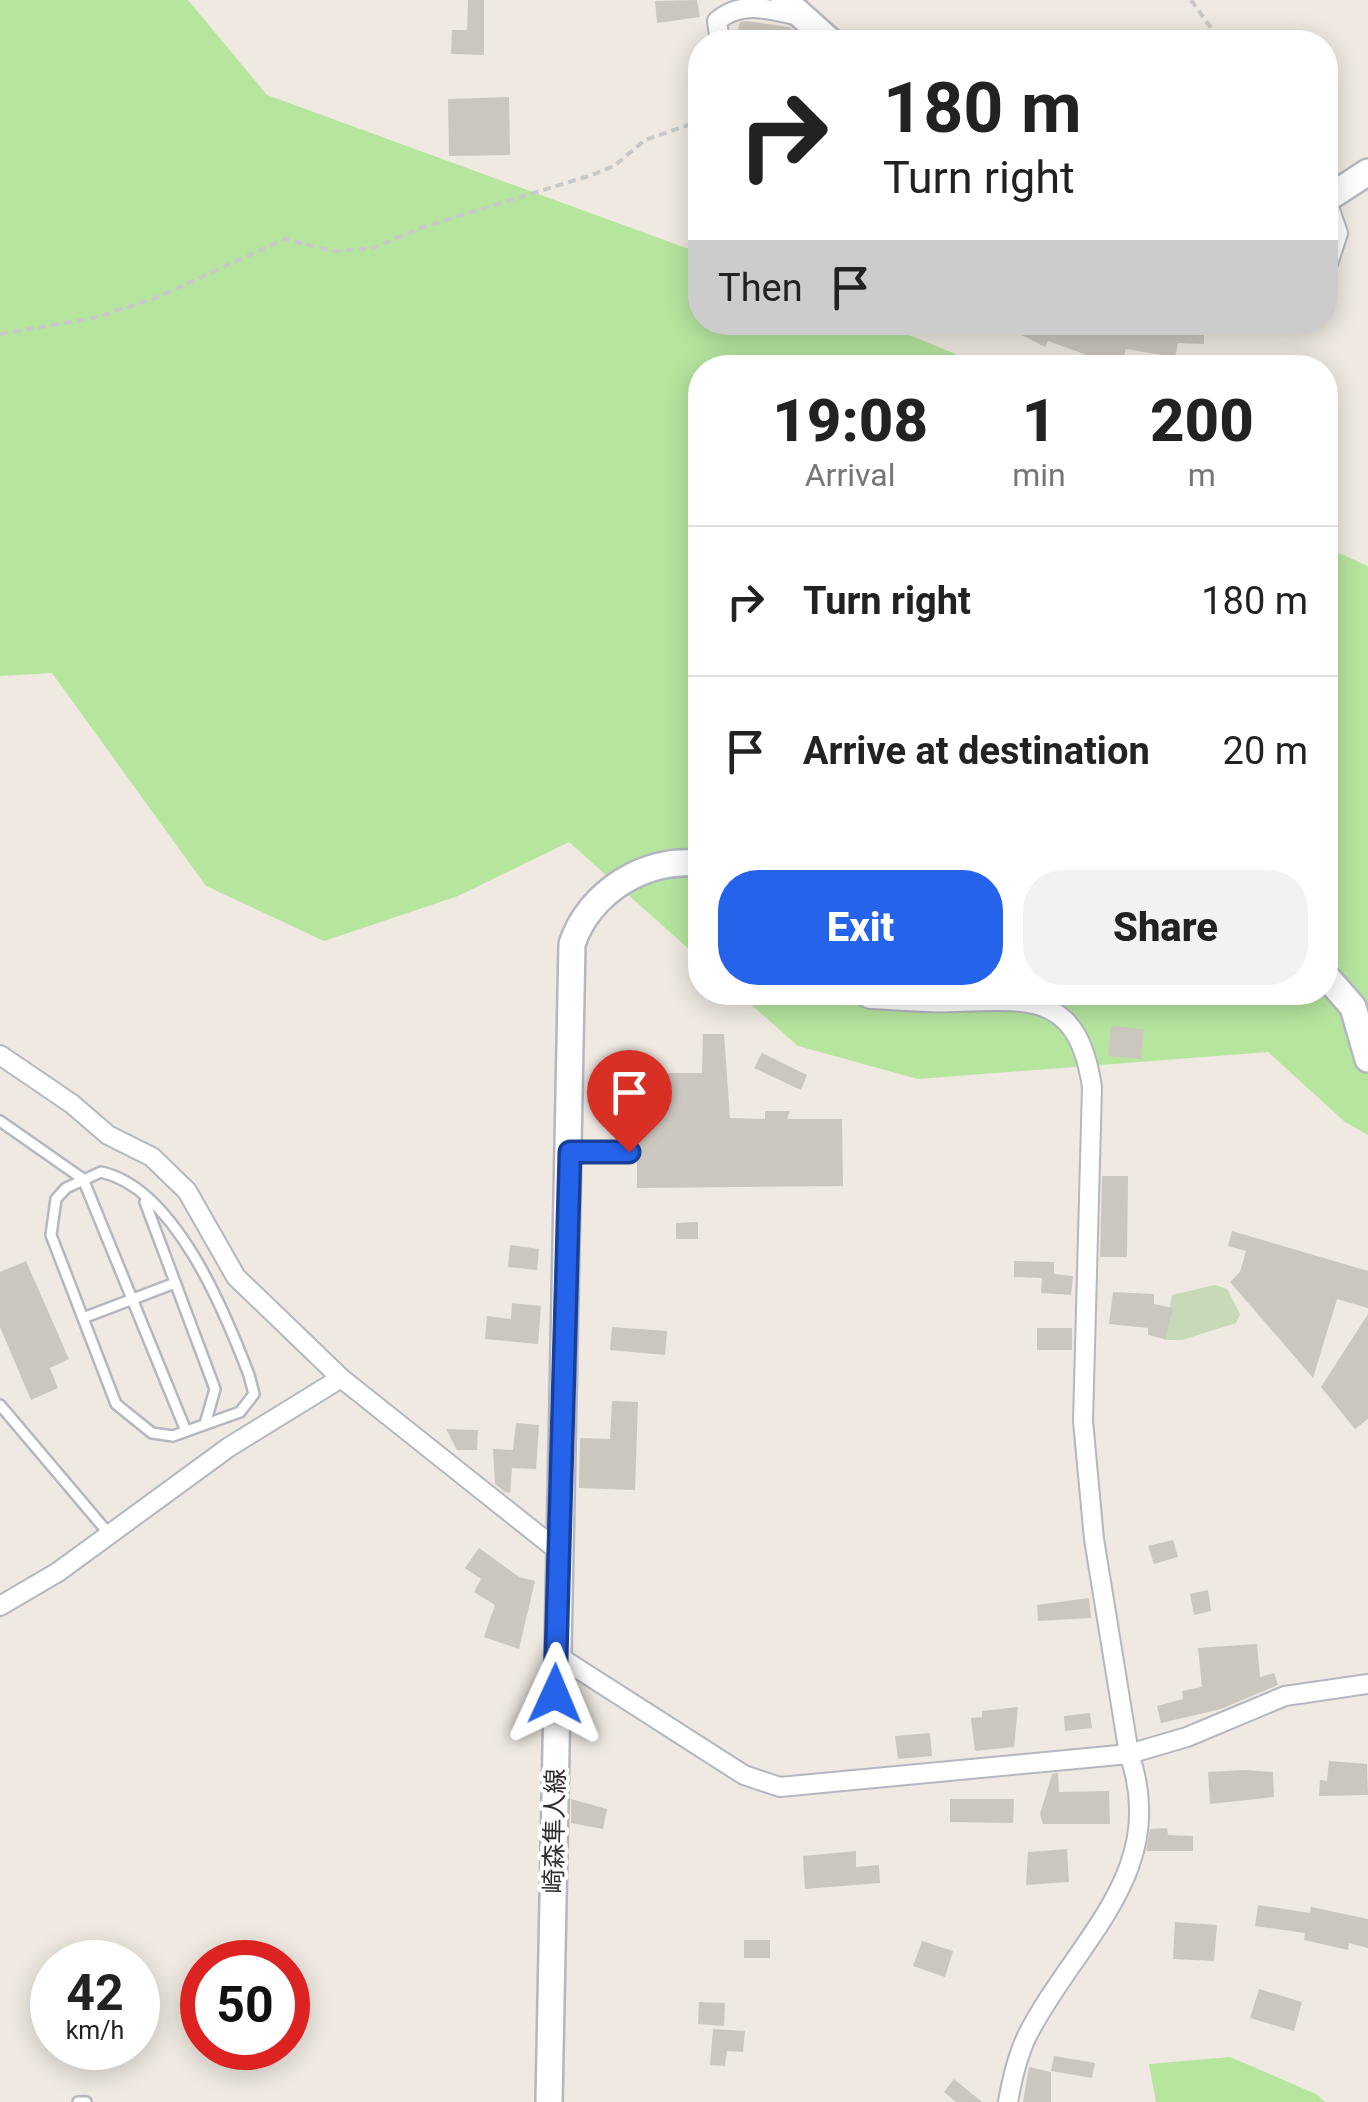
<!DOCTYPE html>
<html lang="en">
<head>
<meta charset="utf-8">
<style>
  :root { --surface:#fff; --page:#f2f2f2; --text:#222; --muted:#767676; --line:#e0e0e0; --accent:#2563eb }
  body { margin:0; font-family:Roboto,"Noto Sans JP",sans-serif; background:var(--page); color:var(--text); height:100vh; display:flex; flex-direction:column; font-size:38px; white-space:nowrap }
  * { box-sizing:border-box; margin:0 }
  p { font-size:32px; color:var(--muted) }
  .icon { flex:none; width:55px; height:55px; fill:none; stroke:currentColor; stroke-width:2; stroke-linecap:round; stroke-linejoin:round }
  .map { position:relative; flex:1; overflow:hidden }
  .side { position:absolute; left:688px; top:355px; width:650px; height:650px; display:flex; flex-direction:column; background:var(--surface); border-radius:40px; box-shadow:0 5px 25px #0003 }
  .side>* { flex:none }
  .hud { position:absolute; left:688px; top:30px; width:650px; height:305px; border-radius:40px; box-shadow:0 5px 25px #0003; background:#fff; color:var(--text); overflow:hidden }
  .speed { position:absolute; left:30px; top:1940px; display:flex; gap:20px; font-size:50px; font-weight:700; text-align:center }
  .speed>* { display:grid; place-content:center; width:130px; height:130px; border-radius:50%; background:var(--surface); box-shadow:0 5px 25px #0003; line-height:1 }
  .speed small { font-size:25px; font-weight:400 }
  .speed .limit { border:15px solid #d22; background:#fff; color:#111 }
  .pin { position:absolute; display:grid; place-items:center; width:85px; height:85px; color:#fff; margin:-102px -42px; border-radius:50% 50% 50% 0; rotate:-45deg; box-shadow:0 0 10px #0007 }
  .pin .icon { rotate:45deg }
  .me { position:absolute; width:110px; margin:-55px; rotate:1deg; stroke-linejoin:round; filter:drop-shadow(0 0 8px #0008) }
  .turn { display:flex; align-items:center; gap:35px; height:210px; padding:0 30px; font-size:45px }
  .turn .icon { width:130px; height:130px; stroke-width:2.5 }
  .turn b { display:block; font-size:70px; line-height:85px }
  .then { display:flex; align-items:center; height:95px; padding:0 30px; background:#0003; gap:20px; font-size:38px }
  .eta { display:flex; justify-content:space-evenly; align-items:center; height:170px; text-align:center }
  .eta b { font-size:60px; font-weight:800; line-height:70px }
  .button { display:flex; gap:20px; margin-top:auto; padding:20px 30px }
  .button a { flex:1; height:115px; border-radius:40px; background:var(--accent); color:#fff; font-size:40px; font-weight:800; line-height:115px; text-align:center }
  .button a+a { background:var(--page); color:var(--text) }
  ul { padding:0; list-style:none }
  li { display:flex; align-items:center; gap:30px; height:150px; padding:0 30px; border-top:2px solid var(--line) }
  li div { flex:1 }
  li b { display:block; font-size:38px }
  li em { font-style:normal }
  .map>svg:first-child { display:block }
  .green { fill:#b6e59e }
  .cemetery { fill:#c8d9b8 }
  .building { fill:#cbc7bf }
  .lines { fill:none; stroke-linecap:round; stroke-linejoin:round }
  .service-casing { stroke:#b4b7c1; stroke-width:14 }
  .minor-casing { stroke:#b4b7c1; stroke-width:22 }
  .secondary-casing { stroke:#b4b7c1; stroke-width:30 }
  .path { stroke:#c9c9c9; stroke-width:4; stroke-dasharray:8 5; stroke-linecap:butt }
  .service { stroke:#fff; stroke-width:9 }
  .minor { stroke:#fff; stroke-width:18 }
  .secondary { stroke:#fff; stroke-width:25 }
  .route-casing { stroke:#184099; stroke-width:25 }
  .route { stroke:#2563eb; stroke-width:18 }
  .labels { text-anchor:middle; stroke-width:8; stroke-linejoin:round; paint-order:stroke }
  .street-label { font-size:25px; fill:#2e2e2e; stroke:#fff }
</style>
</head>
<body>
<div class="map">
<svg width="1368" height="2102" viewBox="0 0 1368 2102">
  <rect width="100%" height="100%" fill="#efe9e1"/>
  <g class="green">
    <path d="M0,0h188l79,95 433,158v69l180,1 107,44 -287,1v591l-131,-117 -111,54 -134,45 -118,-55 -154,-213 -52,3z"/>
    <path d="M1325,547l43,19v569l-23,-13 -77,-70 -350,27 -120,-33 -60,-53 587,-1z"/>
    <path d="M1230,2057l86,37 9,8h-169l-7,-38z"/>
  </g>
  <path class="cemetery" d="M1215,1285l12,4 13,25 -4,9 -54,17h-18l8,-45z"/>
  <g class="building">
    <path d="M468,0h16v55l-33,-1 1,-24h15z"/>
    <path d="M697,0l3,17 -43,6 -2,-22z"/>
    <path d="M747,21l42,6 11,9 -2,6h-63l5,-20z"/>
    <path d="M509,97l1,58 -61,1 -1,-57z"/>
    <path d="M997,322h106l30,11 1,-8 8,2 1,-5h61v22l-26,-1 -3,14 -49,-8 -6,19h-34l4,-12 -42,-15 -3,6z"/>
    <path d="M1111,1026l33,3 -3,30 -33,-3z"/>
    <path d="M703,1034h21l6,84 35,1v-8h25l-3,8h55l1,67 -206,2v-47h-11v-29h10l-1,-39h67z"/>
    <path d="M762,1053l45,22 -6,15 -47,-22z"/>
    <path d="M1102,1176h26l-1,81h-27z"/>
    <path d="M698,1222v17h-22v-16z"/>
    <path d="M1232,1231l136,40v37l-31,-9 -24,79 -83,-96 10,-10 6,-21 -18,-5z"/>
    <path d="M510,1245l29,4 -2,21 -29,-3z"/>
    <path d="M26,1261l43,98 -19,9 8,20 -27,12 -31,-73v-55z"/>
    <path d="M1014,1261l40,1v12l19,2 -2,19 -30,-2 1,-15 -28,-1z"/>
    <path d="M1113,1292l41,2v10l19,4 -8,31 -17,-4v-7l-39,-4z"/>
    <path d="M512,1303l29,3 -3,38 -53,-5 2,-23 24,3z"/>
    <path d="M1368,1314v105l-13,10 -34,-42z"/>
    <path d="M612,1327l55,4 -2,24 -55,-5z"/>
    <rect x="1037" y="1328" width="35" height="22"/>
    <path d="M612,1401l26,1 -3,88 -56,-2 1,-50 30,1z"/>
    <path d="M516,1423l23,2 -3,44 -24,-1 -2,25 -5,-1 -10,-8 -2,-35 20,1z"/>
    <path d="M446,1429l32,1 -1,20h-20z"/>
    <path d="M1173,1540l5,17 -24,7 -6,-18z"/>
    <path d="M479,1548l40,29 16,4 -16,68 -35,-12 11,-32 -21,-13 7,-13 -16,-11z"/>
    <path d="M1208,1590l3,21 -17,4 -4,-21z"/>
    <path d="M1089,1598l2,20 -53,3 -1,-16z"/>
    <path d="M1257,1644l3,33 14,-4 4,12 -57,24 -60,14 -4,-17 26,-7 -1,-8 20,-4 -4,-39z"/>
    <path d="M1018,1707l-4,40 -39,4 -4,-33 11,-1v-6z"/>
    <path d="M1090,1713l2,15 -27,3 -1,-15z"/>
    <path d="M930,1733l2,23 -34,3 -3,-23z"/>
    <path d="M1329,1761l38,3 1,31 -49,1 1,-16 7,1z"/>
    <path d="M1244,1770l29,2 1,25 -64,7 -2,-32z"/>
    <path d="M1058,1773l1,19 50,-1 1,33h-67l-3,-10 12,-40z"/>
    <path d="M571,1799l36,10 -4,20 -32,-6z"/>
    <path d="M950,1799h64l-1,24 -63,-1z"/>
    <path d="M1167,1828l1,7 25,1v15h-47l4,-22z"/>
    <path d="M1067,1849l2,33 -43,3 2,-33z"/>
    <path d="M856,1851v16l23,-2 1,18 -75,6 -2,-33z"/>
    <path d="M1258,1905l52,8 1,-6 57,12v29l-19,-5 -1,7 -44,-10 1,-7 -50,-7z"/>
    <path d="M1175,1922l42,3 -3,36 -41,-2z"/>
    <rect x="744" y="1940" width="26" height="18"/>
    <path d="M922,1941l31,10 -8,26 -32,-11z"/>
    <path d="M1259,1989l43,13 -8,29 -44,-13z"/>
    <path d="M699,2002l26,1 -1,23 -26,-2z"/>
    <path d="M713,2029l32,2 -2,21 -16,-1 -2,15 -15,-1z"/>
    <path d="M1054,2056l41,7 -3,15 -41,-7z"/>
    <path d="M1029,2067l22,5v30h-28z"/>
    <path d="M954,2079l28,23h-26l-12,-10z"/>
  </g>
  <g class="lines">
    <defs>
      <g id="service">
        <path d="M0,1121l83,58 103,252"/>
        <path d="M573,1152h56"/>
        <path d="M101,1172c74,16 124,140 148,203l5,19 -14,18 -67,24 -21,-3 -36,-29 -65,-169 5,-36 10,-11z"/>
        <path d="M145,1202l70,187 -10,35"/>
        <path d="M83,1318l92,-35"/>
        <path d="M0,1405l110,130"/>
        <path d="M78,2102h8"/>
      </g>
      <g id="minor">
        <path d="M720,42l-3,-21c24,-21 52,-12 82,-5"/>
        <path d="M1325,273l13,-40 -12,-34"/>
        <path d="M855,992l15,7c28,1 57,5 86,3 78,-3 122,-7 136,85l-9,334 11,118 35,215c42,118 -54,187 -102,282 -10,21 -15,43 -19,66"/>
        <path d="M0,1055l72,49 36,31 44,22 35,34 49,86 105,101 220,175"/>
        <path d="M0,1606l58,-34 171,-125 112,-69"/>
        <path d="M555,1654l189,121 36,12 349,-33 58,-17 98,-41 83,-12"/>
      </g>
      <g id="secondary">
        <path d="M784,0l47,42"/>
        <path d="M1325,200l43,-28"/>
        <path d="M1325,975l28,32 15,52"/>
        <path d="M549,2102l23,-1158c17,-52 75,-88 128,-80"/>
      </g>
    </defs>
    <use href="#service" class="service-casing"/>
    <use href="#minor" class="minor-casing"/>
    <use href="#secondary" class="secondary-casing"/>
    <g class="path">
      <path d="M1191,0l30,42"/>
      <path d="M0,334l94,-16 59,-19 132,-60 47,12 41,-3 50,-21 169,-52 22,-9 31,-26 55,-19"/>
    </g>
    <use href="#service" class="service"/>
    <use href="#minor" class="minor"/>
    <use href="#secondary" class="secondary"/>
  </g>
  <g class="lines">
    <defs>
      <path id="route" d="M555,1694l15,-542h59"/>
    </defs>
    <use href="#route" class="route-casing"/>
    <use href="#route" class="route"/>
  </g>
  <g class="labels">
    <g class="street-label">
      <text transform="translate(554 1831) rotate(-89)" y="9">崎森隼人線</text>
    </g>
  </g>
</svg>
<div class="speed"><div>42<small>km/h</small></div><div class="limit">50</div></div>
<div class="pin" style="left:629px;top:1152px;background:#d93025"><svg class="icon" aria-label="arrive" viewBox="0 0 24 24"><path d="M6 21V4h12l-3 4 3 4H6"/></svg></div>
<svg class="me" style="left:555px;top:1694px" viewBox="-20 -20 40 40"><path d="M0-17L14 15 0 8-14 15z" fill="#2563eb" stroke="#fff" stroke-width="4"/></svg>
<div class="hud">
<div class="turn"><svg class="icon" aria-label="right" viewBox="0 0 24 24"><path d="M7 20v-9h11M14 6l5 5-5 5"/></svg><div><b>180 m</b>Turn right</div></div>
<div class="then">Then<svg class="icon" aria-label="arrive" viewBox="0 0 24 24"><path d="M6 21V4h12l-3 4 3 4H6"/></svg></div>
</div>
<section class="side">
<div class="eta">
<div><b>19:08</b><p>Arrival</p></div>
<div><b>1</b><p>min</p></div>
<div><b>200</b><p>m</p></div>
</div>
<ul>
<li><svg class="icon" aria-label="right" viewBox="0 0 24 24"><path d="M7 20v-9h11M14 6l5 5-5 5"/></svg><div><b>Turn right</b></div><em>180 m</em></li>
<li><svg class="icon" aria-label="arrive" viewBox="0 0 24 24"><path d="M6 21V4h12l-3 4 3 4H6"/></svg><div><b>Arrive at destination</b></div><em>20 m</em></li>
</ul>
<div class="button"><a>Exit</a><a>Share</a></div>
</section>
</div>
</body>
</html>
